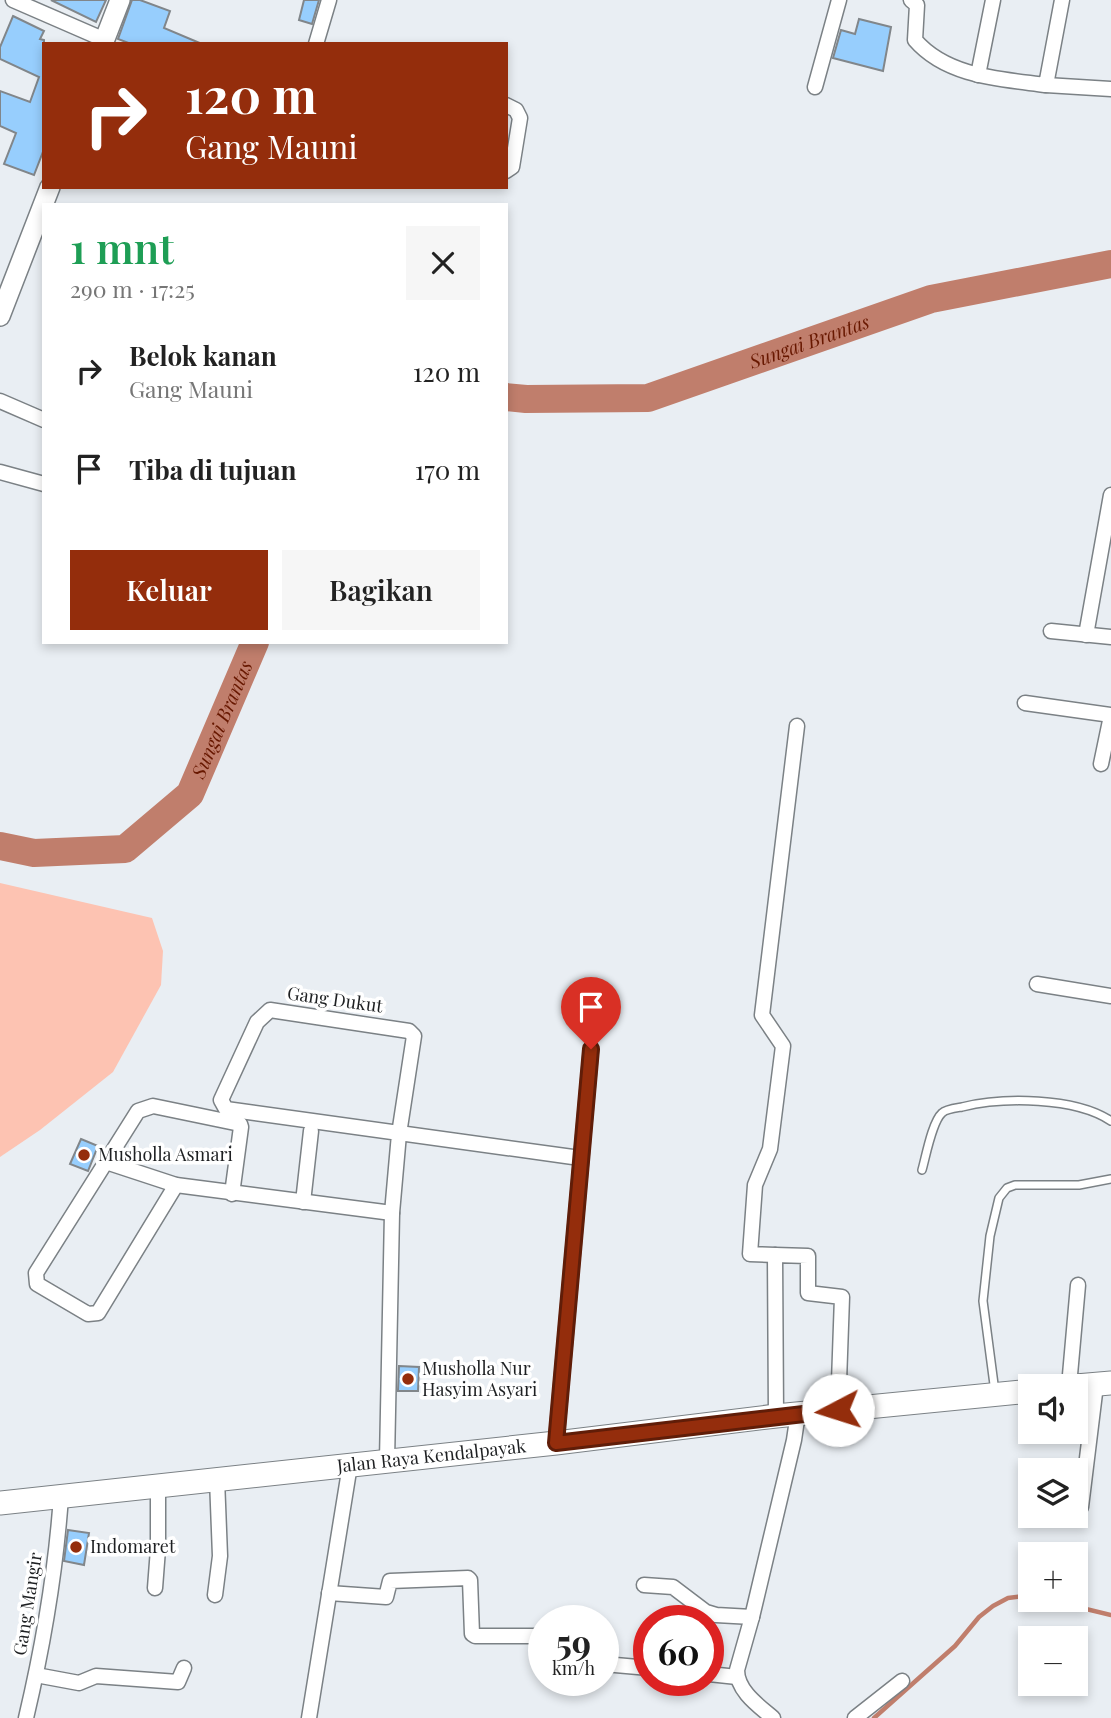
<!DOCTYPE html>
<html lang="id">
<head>
<meta charset="utf-8">
<style>
  :root { --surface:#fff; --page:#f6f6f6; --text:#222; --muted:#767676; --accent:#942d0c }
  body { margin:0; font-family:"Playfair Display",serif; background:var(--page); color:var(--text); height:100vh; display:flex; flex-direction:column; font-size:26px; white-space:nowrap }
  * { box-sizing:border-box; margin:0 }
  p { font-size:23px; color:var(--muted) }
  .icon { flex:none; width:38px; height:38px; fill:none; stroke:currentColor; stroke-width:2; stroke-linecap:round; stroke-linejoin:round }
  .map { position:relative; flex:1; overflow:hidden }
  .side { position:absolute; left:42px; top:203px; width:466px; height:441px; display:flex; flex-direction:column; background:var(--surface); border-radius:0px; box-shadow:0 4px 10px #0003 }
  .side>* { flex:none }
  .banner { position:absolute; left:42px; top:42px; width:466px; height:147px; border-radius:0px; box-shadow:0 4px 10px #0003; background:#942d0c; color:#fff; overflow:hidden }
  .fabs { position:absolute; left:1018px; top:1374px; display:grid; gap:14px }
  .fabs a { display:grid; place-items:center; width:70px; height:70px; border-radius:0px; background:var(--surface); box-shadow:0 4px 10px #0003; font-size:35px }
  .speed { position:absolute; left:528px; top:1605px; display:flex; gap:14px; font-size:35px; font-weight:700; text-align:center }
  .speed>* { display:grid; place-content:center; width:91px; height:91px; border-radius:50%; background:var(--surface); box-shadow:0 4px 10px #0003; line-height:1 }
  .speed small { font-size:18px; font-weight:400 }
  .speed .limit { border:10px solid #d22; background:#fff; color:#111 }
  .pin { position:absolute; display:grid; place-items:center; width:60px; height:60px; color:#fff; margin:-72px -30px; border-radius:50% 50% 50% 0; rotate:-45deg; box-shadow:0 0 7px #0007 }
  .pin .icon { rotate:45deg }
  .me { position:absolute; width:77px; margin:-38px; rotate:265deg; stroke-linejoin:round; filter:drop-shadow(0 0 5px #0008) }
  .turn { display:flex; align-items:center; gap:24px; height:147px; padding:0 28px; font-size:32px }
  .turn .icon { width:91px; height:91px; stroke-width:2.5 }
  .turn b { display:block; font-size:49px; line-height:60px }
  .round { display:grid; place-items:center; flex:none; width:74px; height:74px; border-radius:0px; background:var(--page) }
  .head { display:flex; align-items:center; justify-content:space-between; height:119px; padding:0 28px }
  h1 { font-size:42px; font-weight:600; line-height:52px; color:#1e9e55 }
  .button { display:flex; gap:14px; margin-top:auto; padding:14px 28px }
  .button a { flex:1; height:80px; border-radius:0px; background:var(--accent); color:#fff; font-size:28px; font-weight:600; line-height:80px; text-align:center }
  .button a+a { background:var(--page); color:var(--text) }
  ul { padding:0; list-style:none }
  li { display:flex; align-items:center; gap:21px; height:98px; padding:0 28px }
  li div { flex:1 }
  li b { display:block; font-size:26px }
  li em { font-style:normal }
  .map>svg:first-child { display:block }
  .green { fill:#fdc3b2 }
  .lines { fill:none; stroke-linecap:round; stroke-linejoin:round }
  .stream { stroke:#c07e6c; stroke-width:4.5 }
  .river { stroke:#c07e6c; stroke-width:28 }
  .building { fill:#97cefd; stroke:#81868a; stroke-width:2 }
  .lane-casing { stroke:#7b8185; stroke-width:10 }
  .street-casing { stroke:#7b8185; stroke-width:17 }
  .secondary-casing { stroke:#7b8185; stroke-width:22 }
  .primary-casing { stroke:#7b8185; stroke-width:25 }
  .lane { stroke:#fff; stroke-width:7 }
  .street { stroke:#fff; stroke-width:14 }
  .secondary { stroke:#fff; stroke-width:19 }
  .primary { stroke:#fff; stroke-width:23 }
  .route-casing { stroke:#601d08; stroke-width:18 }
  .route { stroke:#942d0c; stroke-width:12 }
  .poi-dot { fill:#942d0c; stroke:#fff; stroke-width:2.5 }
  .labels { text-anchor:middle; stroke-width:7; stroke-linejoin:round; paint-order:stroke }
  .street-label { font-size:18px; fill:#1e2022; stroke:#fff }
  .poi-label { font-size:18px; fill:#1e2022; stroke:#fff; text-anchor:start }
  .water-label { font-size:19px; font-style:italic; fill:#681800; stroke:#fff }
</style>
</head>
<body>
<div class="map">
<svg width="1111" height="1718" viewBox="0 0 1111 1718">
  <rect width="100%" height="100%" fill="#e9eef3"/>
  <path class="green" d="M0,883l152,35 11,33 -2,34 -48,87 -73,58 -40,27z"/>
  <g class="lines">
    <g class="stream">
      <path d="M1049,1600l62,15"/>
      <path d="M874,1718l81,-72 24,-29 14,-11 15,-8 23,-3"/>
    </g>
    <g class="river">
      <path id="s1" d="M506,397l20,2 122,-1 283,-99 180,-35"/>
      <path id="s2" d="M0,846l34,7 91,-4 65,-55 65,-152"/>
    </g>
  </g>
  <g class="building">
    <path d="M51,0h55l-10,22z"/>
    <path d="M132,0h8l30,11 -6,17 38,16h-71l-13,-5z"/>
    <path d="M304,0h15l-7,24 -13,-4z"/>
    <path d="M13,16l31,15 -4,8 4,1v109l-10,26 -30,-11 12,-31 -16,-7v-35l30,11 9,-25 -39,-18v-12z"/>
    <path d="M859,19l32,8 -8,44 -50,-13 8,-28 14,4z"/>
    <path d="M81,1139l17,7 -10,25 -18,-7z"/>
    <path d="M399,1366l20,1 -1,24h-20z"/>
    <path d="M68,1530l21,3 -5,32 -20,-4z"/>
  </g>
  <g class="lines">
    <defs>
      <g id="lane">
        <path d="M922,1170c4,-14 10,-48 20,-57 4,-4 14,-5 20,-6 41,-10 113,-10 149,14"/>
        <path d="M995,1392l-12,-91 7,-65 9,-38 8,-10 8,-3h64l32,-6"/>
      </g>
      <g id="street">
        <path d="M13,0l92,40"/>
        <path d="M911,0l6,5 -2,35c32,37 86,39 131,45l16,-85"/>
        <path d="M316,44l13,-44"/>
        <path d="M978,75l15,-75"/>
        <path d="M1046,85l65,4"/>
        <path d="M815,87l24,-87"/>
        <path d="M506,105l10,5 4,8 -8,49 -6,4"/>
        <path d="M0,401l44,19"/>
        <path d="M0,472l44,12"/>
        <path d="M1051,631l60,6"/>
        <path d="M1086,635l25,-140"/>
        <path d="M1025,703l86,12"/>
        <path d="M1101,764l10,-48"/>
        <path d="M1037,984l74,12"/>
        <path d="M106,1162l70,23 216,28"/>
        <path d="M176,1185l-78,128 -10,1 -51,-30 -1,-11 102,-162 15,-5 87,18 1,3 -9,67"/>
        <path d="M303,1202l8,-71"/>
        <path d="M775,1255l-25,-1 5,-69 15,-36 13,-103 -21,-31 35,-289"/>
        <path d="M1069,1386l9,-101"/>
        <path d="M776,1416l-1,-161 33,1v37l34,4 -4,113"/>
        <path d="M556,1443l35,-394"/>
        <path d="M387,1461l5,-248 7,-79 15,-98 -5,-5 -139,-21 -13,12 -36,78 5,9 354,49"/>
        <path d="M1081,1507l15,-122"/>
        <path d="M644,1585l29,2 33,25 10,3 36,2"/>
        <path d="M155,1588l3,-39v-63"/>
        <path d="M329,1593l57,4 4,-16 78,-3 2,2 2,54 3,2h60l2,1 1,17 6,3"/>
        <path d="M215,1595l5,-39 -3,-77"/>
        <path d="M604,1664l45,4"/>
        <path d="M709,1674l28,3"/>
        <path d="M36,1675l43,8 17,-7 82,6 6,-14"/>
        <path d="M26,1718c17,-72 30,-148 35,-222"/>
        <path d="M309,1718l41,-253"/>
        <path d="M773,1718c-14,-12 -36,-27 -36,-48l15,-53 42,-177 4,-27"/>
        <path d="M855,1718l47,-37"/>
      </g>
      <g id="secondary">
        <path d="M103,44l17,-44"/>
        <path d="M0,316l50,-129"/>
      </g>
      <g id="primary">
        <path d="M1076,1386l35,-3"/>
        <path id="s3" d="M0,1503l556,-60 220,-27 255,-25"/>
      </g>
    </defs>
    <use href="#lane" class="lane-casing"/>
    <use href="#street" class="street-casing"/>
    <use href="#secondary" class="secondary-casing"/>
    <use href="#primary" class="primary-casing"/>
    <use href="#lane" class="lane"/>
    <use href="#street" class="street"/>
    <use href="#secondary" class="secondary"/>
    <use href="#primary" class="primary"/>
  </g>
  <g class="lines">
    <defs>
      <path id="route" d="M591,1049l-35,394 282,-33"/>
    </defs>
    <use href="#route" class="route-casing"/>
    <use href="#route" class="route"/>
  </g>
  <g class="poi-dot">
    <circle cx="84" cy="1155" r="7"/>
    <circle cx="408" cy="1379" r="7"/>
    <circle cx="76" cy="1547" r="7"/>
  </g>
  <g class="labels">
    <g class="street-label">
      <text transform="translate(335 1000) rotate(8)" y="6">Gang Dukut</text>
      <text dy="6" stroke="none"><textPath href="#s3" startOffset="434">Jalan Raya Kendalpayak</textPath></text>
      <text transform="translate(28 1604) rotate(-81)" y="6">Gang Mangir</text>
    </g>
    <g class="poi-label">
      <text x="98" y="1161">Musholla Asmari</text>
      <text x="422" y="1375">Musholla Nur<tspan x="422" dy="21">Hasyim Asyari</tspan></text>
      <text x="90" y="1553">Indomaret</text>
    </g>
    <g class="water-label">
      <text dy="7" stroke="none"><textPath href="#s1" startOffset="313">Sungai Brantas</textPath></text>
      <text dy="7" stroke="none"><textPath href="#s2" startOffset="292">Sungai Brantas</textPath></text>
    </g>
  </g>
</svg>
<div class="fabs">
<a><svg class="icon" aria-label="sound" viewBox="0 0 24 24"><path d="M4 9h4l5-4v14l-5-4H4zM17 9q2 3 0 6"/></svg></a>
<a><svg class="icon" aria-label="layers" viewBox="0 0 24 24"><path d="M12 4l9 5-9 5-9-5zM3 14l9 5 9-5"/></svg></a>
<a>+</a>
<a>−</a>
</div>
<div class="speed"><div>59<small>km/h</small></div><div class="limit">60</div></div>
<div class="pin" style="left:591px;top:1049px;background:#d93025"><svg class="icon" aria-label="arrive" viewBox="0 0 24 24"><path d="M6 21V4h12l-3 4 3 4H6"/></svg></div>
<svg class="me" style="left:838px;top:1410px" viewBox="-20 -20 40 40"><circle r="19" fill="#fff"/><path d="M0-13L10 11 0 6-10 11z" fill="#942d0c"/></svg>
<div class="banner">
<div class="turn"><svg class="icon" aria-label="right" viewBox="0 0 24 24"><path d="M7 20v-9h11M14 6l5 5-5 5"/></svg><div><b>120 m</b>Gang Mauni</div></div>
</div>
<section class="side">
<div class="head"><div><h1>1 mnt</h1><p>290 m · 17:25</p></div><a class="round"><svg class="icon" aria-label="close" viewBox="0 0 24 24"><path d="M6 6l12 12M18 6L6 18"/></svg></a></div>
<ul>
<li><svg class="icon" aria-label="right" viewBox="0 0 24 24"><path d="M7 20v-9h11M14 6l5 5-5 5"/></svg><div><b>Belok kanan</b><p>Gang Mauni</p></div><em>120 m</em></li>
<li><svg class="icon" aria-label="arrive" viewBox="0 0 24 24"><path d="M6 21V4h12l-3 4 3 4H6"/></svg><div><b>Tiba di tujuan</b></div><em>170 m</em></li>
</ul>
<div class="button"><a>Keluar</a><a>Bagikan</a></div>
</section>
</div>
</body>
</html>
